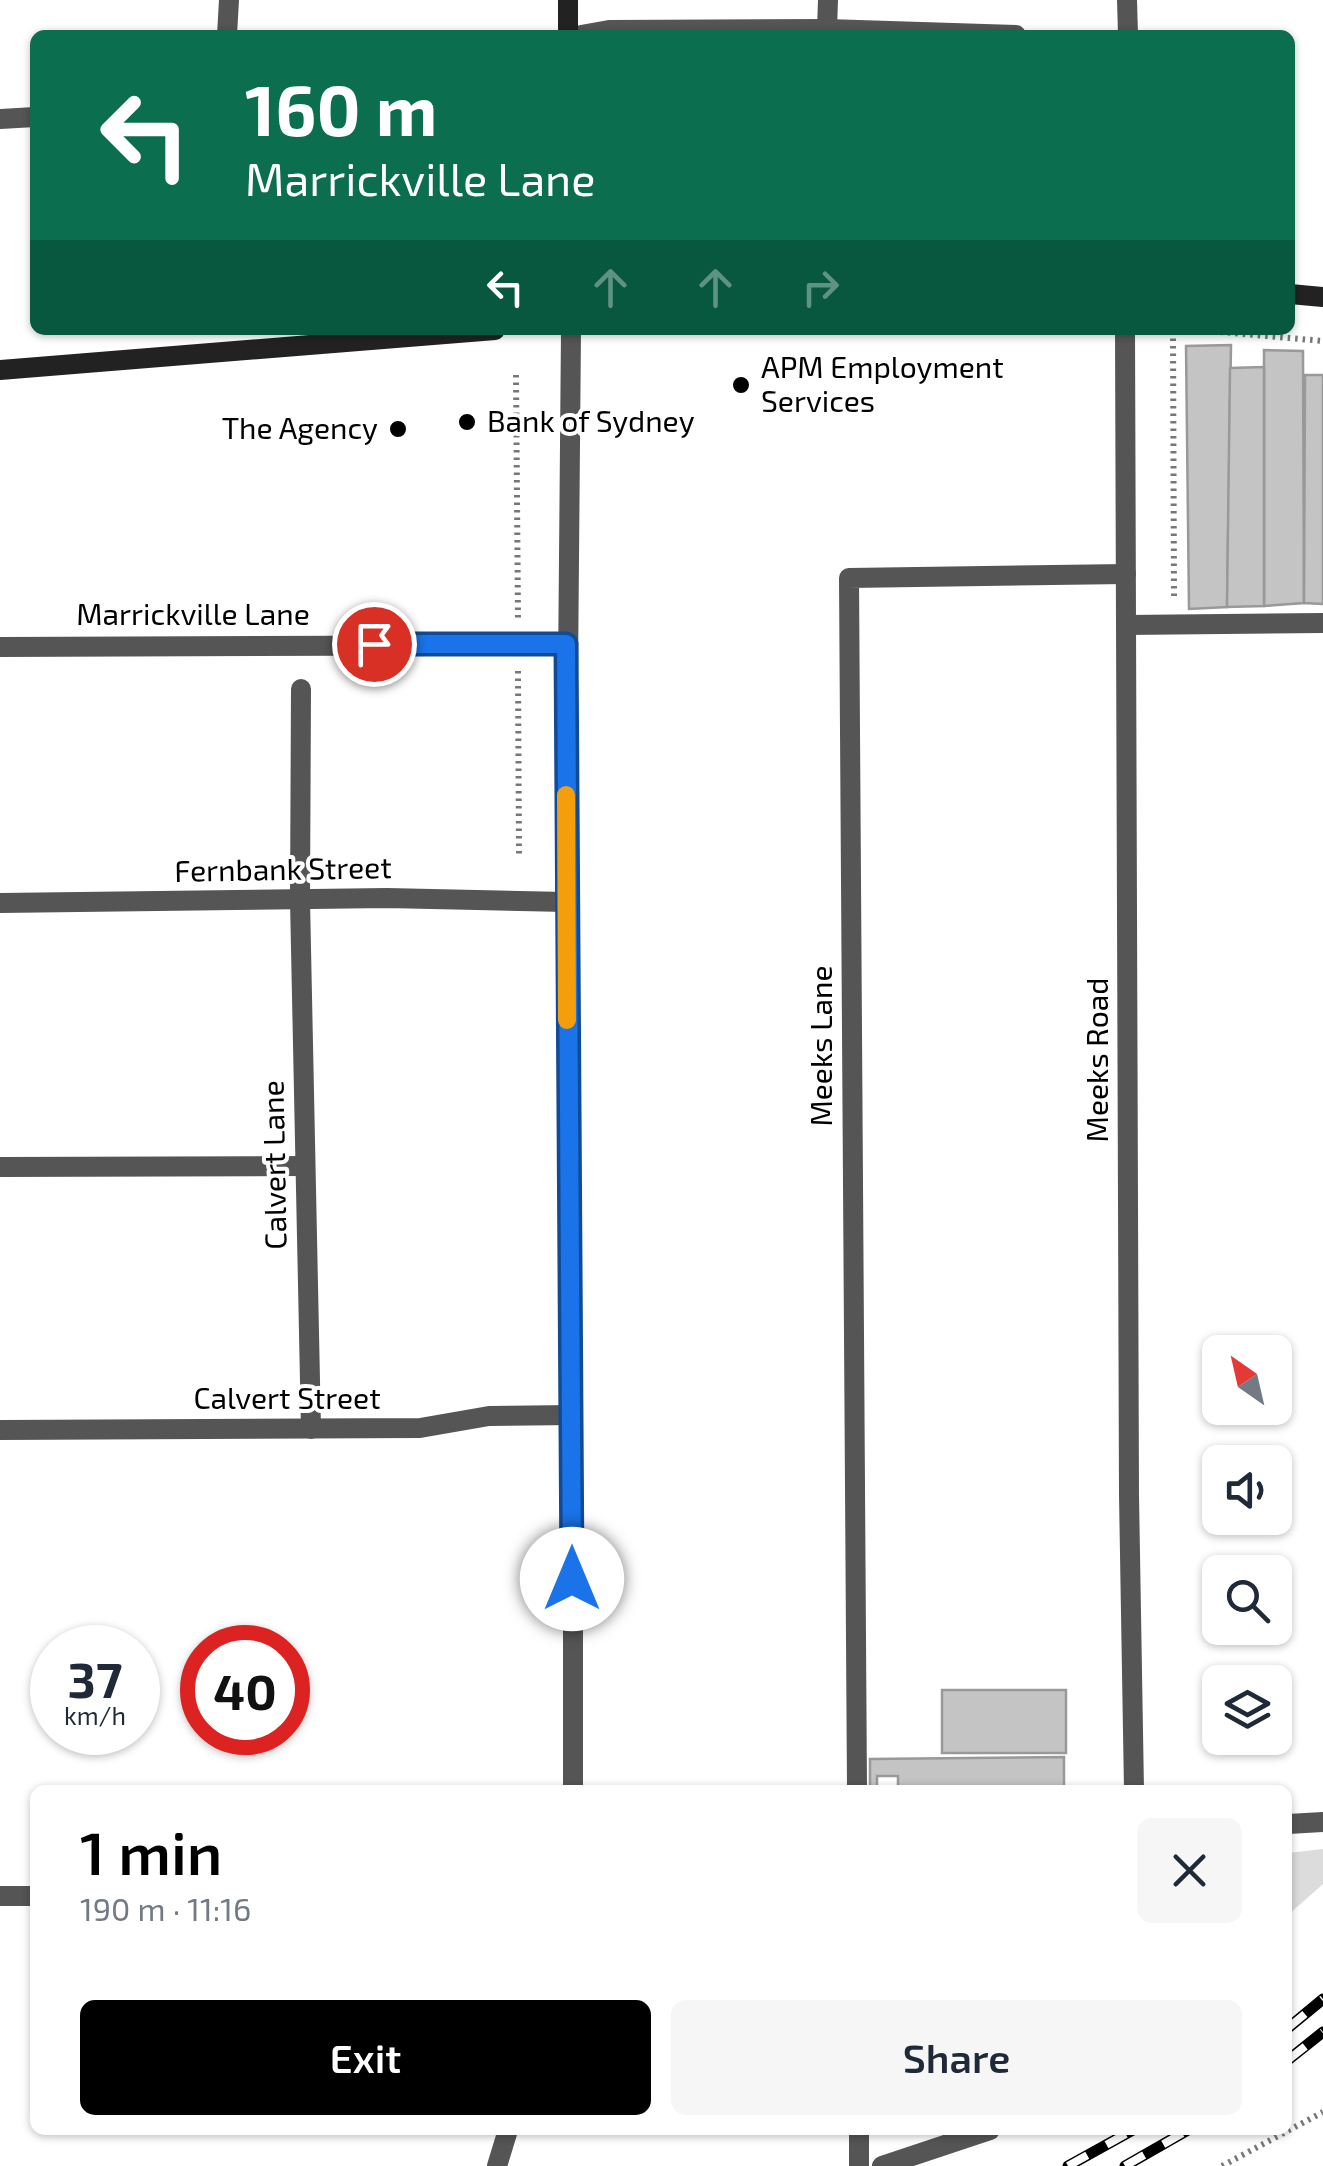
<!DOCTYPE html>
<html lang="en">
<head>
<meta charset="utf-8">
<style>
  :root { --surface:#fff; --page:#f6f6f7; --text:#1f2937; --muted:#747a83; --accent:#000 }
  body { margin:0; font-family:"Exo 2",sans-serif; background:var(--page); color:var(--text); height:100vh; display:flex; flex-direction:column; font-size:38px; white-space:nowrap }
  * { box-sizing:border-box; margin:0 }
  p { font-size:32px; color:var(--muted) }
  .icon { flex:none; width:55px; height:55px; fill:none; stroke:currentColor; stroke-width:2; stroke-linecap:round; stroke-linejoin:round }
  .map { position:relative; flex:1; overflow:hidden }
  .details { position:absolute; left:30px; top:1785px; width:1262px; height:350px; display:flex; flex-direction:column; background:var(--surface); border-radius:15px; box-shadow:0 2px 8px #0004 }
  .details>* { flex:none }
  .hud { position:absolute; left:30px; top:30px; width:1265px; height:305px; border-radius:15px; box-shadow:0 2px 8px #0004; background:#0b6e4f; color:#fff; overflow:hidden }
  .needle { width:65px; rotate:326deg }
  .controls { position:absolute; left:1202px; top:1335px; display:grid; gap:20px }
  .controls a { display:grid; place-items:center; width:90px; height:90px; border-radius:15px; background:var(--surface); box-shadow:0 2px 8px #0004; font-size:50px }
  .speed { position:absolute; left:30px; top:1625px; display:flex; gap:20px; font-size:50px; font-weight:700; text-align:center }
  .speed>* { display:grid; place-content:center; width:130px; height:130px; border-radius:50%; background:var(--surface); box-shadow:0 2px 8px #0004; line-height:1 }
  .speed small { font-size:25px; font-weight:400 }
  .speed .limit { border:15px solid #d22; background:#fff; color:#111 }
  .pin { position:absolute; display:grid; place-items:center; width:85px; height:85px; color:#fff; margin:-42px; border:5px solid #fff; border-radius:50%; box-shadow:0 2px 10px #0007 }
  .me { position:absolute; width:110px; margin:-55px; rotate:0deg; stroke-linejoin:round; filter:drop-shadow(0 0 8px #0008) }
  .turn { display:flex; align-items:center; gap:35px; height:210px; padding:0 50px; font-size:45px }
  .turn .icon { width:130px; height:130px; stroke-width:2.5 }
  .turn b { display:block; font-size:70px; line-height:85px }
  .lanes { display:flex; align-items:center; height:95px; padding:0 50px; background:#0003; justify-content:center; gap:50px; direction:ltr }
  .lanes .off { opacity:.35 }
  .round { display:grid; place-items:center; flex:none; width:105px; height:105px; border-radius:15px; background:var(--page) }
  .overview { display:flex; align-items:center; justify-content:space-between; height:170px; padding:0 50px }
  h1 { font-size:60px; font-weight:600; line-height:75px; color:var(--accent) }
  .primary-button { display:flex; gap:20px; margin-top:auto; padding:20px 50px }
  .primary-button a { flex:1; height:115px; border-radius:15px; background:var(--accent); color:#fff; font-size:40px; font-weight:600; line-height:115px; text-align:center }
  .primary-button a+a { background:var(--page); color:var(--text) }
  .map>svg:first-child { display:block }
  .green { fill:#dcdcdc }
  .building { fill:#c4c4c4; stroke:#999; stroke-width:2.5 }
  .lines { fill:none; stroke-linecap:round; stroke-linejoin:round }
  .path { stroke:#777; stroke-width:6; stroke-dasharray:2.5 5; stroke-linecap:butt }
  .service { stroke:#555; stroke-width:20 }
  .minor { stroke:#555; stroke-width:20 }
  .tertiary { stroke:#555; stroke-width:20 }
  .secondary { stroke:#222; stroke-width:20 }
  .rail-casing { stroke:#000; stroke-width:11 }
  .rail { stroke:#fff; stroke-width:8; stroke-dasharray:22; stroke-linecap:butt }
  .route-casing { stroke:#114b97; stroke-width:25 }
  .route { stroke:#1a73e8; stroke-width:18 }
  .slow { stroke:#f59e0b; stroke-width:18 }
  .poi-dot { fill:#000; stroke:#fff; stroke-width:4 }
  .labels { text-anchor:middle; stroke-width:8; stroke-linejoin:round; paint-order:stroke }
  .poi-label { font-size:30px; fill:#000; stroke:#fff; text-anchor:start }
  .street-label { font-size:30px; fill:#000; stroke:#fff }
</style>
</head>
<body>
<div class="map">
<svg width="1323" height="2166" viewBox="0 0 1323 2166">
  <rect width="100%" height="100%" fill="#fff"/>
  <path class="green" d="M1323,1849v35l-35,31v-62z"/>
  <g class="building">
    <path d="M1231,345l-4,262 -38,2 -3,-263z"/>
    <path d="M1264,350l39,1 1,252 -40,3z"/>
    <path d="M1264,367v239l-37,1 3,-239z"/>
    <path d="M1305,375h18v229l-19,-1z"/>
    <rect x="942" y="1690" width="124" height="63"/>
    <path d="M1064,1757v31l-166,2v-14h-21v14h-7v-31z"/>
  </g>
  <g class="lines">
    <g class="path">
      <path d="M1198,330l125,11"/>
      <path d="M516,375l2,243"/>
      <path d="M1174,596l-1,-266h8"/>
      <path d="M518,671l1,183"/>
      <path d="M1222,2166l101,-54"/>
    </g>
    <g class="service">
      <path d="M827,29l1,-29"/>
      <path d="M227,35l2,-35"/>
      <path d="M581,35l28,-5 218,-1 189,6"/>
      <path d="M0,119l35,-2"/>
      <path d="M1126,625l197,-2"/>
      <path d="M0,647l566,-2"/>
      <path d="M301,689l-1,211 11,529"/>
      <path d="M0,1167l305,-1"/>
      <path d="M857,1790l-8,-1212 277,-4"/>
      <path d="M1288,1824l35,-2"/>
      <path d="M859,2130v36"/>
    </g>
    <g class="minor">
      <path d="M1127,0l1,35"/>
      <path d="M1125,330l4,1165 5,295"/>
      <path d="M0,903l387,-5 179,4"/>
      <path d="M0,1430l420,-2 69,-12 84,-1"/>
      <path d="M0,1896h35"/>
      <path d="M882,2166l108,-36"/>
    </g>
    <g class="tertiary">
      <path d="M571,330l-5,572 7,513v375"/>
      <path d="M497,2166l11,-36"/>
    </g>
    <g class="secondary">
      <path d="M568,0v35"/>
      <path d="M1290,294l33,3"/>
      <path d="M0,370l495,-40"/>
    </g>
    <defs>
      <g id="rail">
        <path d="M1288,2028l35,-29"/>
        <path d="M1288,2060l35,-28"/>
        <path d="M1068,2166l65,-36"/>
        <path d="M1125,2166l63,-36"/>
      </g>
    </defs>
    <use href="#rail" class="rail-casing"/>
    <use href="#rail" class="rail"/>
  </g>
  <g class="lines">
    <defs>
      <path id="route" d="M374,644h192l6,935"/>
    </defs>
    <use href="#route" class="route-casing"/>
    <use href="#route" class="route"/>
    <path class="slow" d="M566,795l1,225"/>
  </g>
  <g class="poi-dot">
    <circle cx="741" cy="385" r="10"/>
    <circle cx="467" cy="422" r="10"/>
    <circle cx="398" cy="429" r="10"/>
  </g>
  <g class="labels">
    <g class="poi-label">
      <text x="761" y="378">APM Employment<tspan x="761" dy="34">Services</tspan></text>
      <text x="487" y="432">Bank of Sydney</text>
      <text x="378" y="439" text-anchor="end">The Agency</text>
    </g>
    <g class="street-label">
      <text x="193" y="625">Marrickville Lane</text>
      <text transform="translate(283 870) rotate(-1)" y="10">Fernbank Street</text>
      <text transform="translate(822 1046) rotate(-90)" y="10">Meeks Lane</text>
      <text transform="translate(1098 1060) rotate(-90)" y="10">Meeks Road</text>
      <text transform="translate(275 1165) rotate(-91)" y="10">Calvert Lane</text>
      <text x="287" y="1409">Calvert Street</text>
    </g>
  </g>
</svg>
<div class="controls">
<a><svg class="needle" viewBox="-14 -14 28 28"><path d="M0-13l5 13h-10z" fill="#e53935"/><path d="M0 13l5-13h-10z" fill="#747a83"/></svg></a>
<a><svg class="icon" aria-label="sound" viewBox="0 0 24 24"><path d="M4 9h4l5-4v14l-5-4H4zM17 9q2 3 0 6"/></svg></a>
<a><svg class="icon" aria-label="search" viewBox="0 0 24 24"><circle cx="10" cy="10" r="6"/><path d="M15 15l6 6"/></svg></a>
<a><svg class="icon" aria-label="layers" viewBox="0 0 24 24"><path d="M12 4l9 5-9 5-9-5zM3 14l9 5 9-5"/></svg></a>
</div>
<div class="speed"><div>37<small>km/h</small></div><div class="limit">40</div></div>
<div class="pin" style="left:374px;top:644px;background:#d93025"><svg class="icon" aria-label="arrive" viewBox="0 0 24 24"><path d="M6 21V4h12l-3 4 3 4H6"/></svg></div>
<svg class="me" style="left:572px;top:1579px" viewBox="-20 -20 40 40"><circle r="19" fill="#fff"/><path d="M0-13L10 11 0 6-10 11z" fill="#1a73e8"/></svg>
<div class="hud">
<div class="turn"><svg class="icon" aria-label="left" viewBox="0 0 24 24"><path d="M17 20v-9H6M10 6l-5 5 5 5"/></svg><div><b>160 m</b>Marrickville Lane</div></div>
<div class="lanes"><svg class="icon" aria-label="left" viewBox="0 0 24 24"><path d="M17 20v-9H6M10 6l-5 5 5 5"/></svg><svg class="icon off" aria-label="ahead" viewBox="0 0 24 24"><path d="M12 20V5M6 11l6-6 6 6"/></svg><svg class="icon off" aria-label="ahead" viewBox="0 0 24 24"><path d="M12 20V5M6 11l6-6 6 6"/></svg><svg class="icon off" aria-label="right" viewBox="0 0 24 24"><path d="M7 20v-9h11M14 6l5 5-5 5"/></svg></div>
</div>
<section class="details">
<div class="overview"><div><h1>1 min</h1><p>190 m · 11:16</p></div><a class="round"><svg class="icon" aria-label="close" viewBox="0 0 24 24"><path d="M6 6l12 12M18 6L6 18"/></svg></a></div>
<div class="primary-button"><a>Exit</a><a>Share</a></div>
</section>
</div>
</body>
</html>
